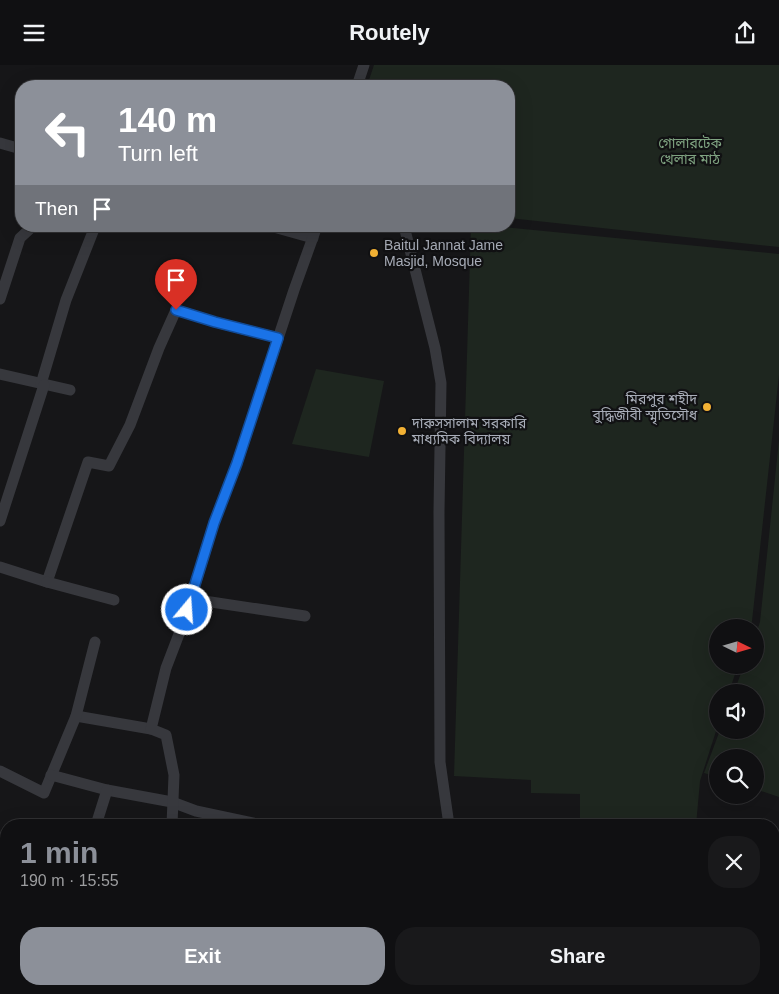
<!DOCTYPE html>
<html lang="en">
<head>
<meta charset="utf-8">
<style>
  :root { --surface:#101012; --page:#19191b; --text:#f1f3f6; --muted:#9c9d9f; --line:#303032; --accent:#8c9099 }
  body { margin:0; font-family:Helvetica,"Noto Sans Bengali",sans-serif; background:var(--page); color:var(--text); height:100vh; display:flex; flex-direction:column; font-size:19px; white-space:nowrap }
  * { box-sizing:border-box; margin:0 }
  p { font-size:16px; color:var(--muted) }
  .icon { flex:none; width:28px; height:28px; fill:none; stroke:currentColor; stroke-width:2; stroke-linecap:round; stroke-linejoin:round }
  .map { position:relative; flex:1; overflow:hidden }
  .side { position:absolute; left:0px; top:754px; width:780px; height:176px; display:flex; flex-direction:column; background:var(--surface); border-radius:20px 20px 0 0; box-shadow:0 5px 20px #0002,0 0 0 1px var(--line) }
  .side>* { flex:none }
  .hud { position:absolute; left:15px; top:15px; width:500px; height:152px; border-radius:20px; box-shadow:0 5px 20px #0002,0 0 0 1px var(--line); background:#8c9099; color:#fff; overflow:hidden }
  .needle { width:32px; rotate:95deg }
  .tools { position:absolute; left:709px; top:554px; display:grid; gap:10px }
  .tools a { display:grid; place-items:center; width:55px; height:55px; border-radius:50%; background:var(--surface); box-shadow:0 5px 20px #0002,0 0 0 1px var(--line); font-size:25px }
  .pin { position:absolute; display:grid; place-items:center; width:42px; height:42px; color:#fff; margin:-51px -21px; border-radius:50% 50% 50% 0; rotate:-45deg; box-shadow:0 0 5px #0007 }
  .pin .icon { rotate:45deg }
  .me { position:absolute; width:55px; margin:-28px; rotate:18deg; stroke-linejoin:round; filter:drop-shadow(0 0 4px #0008) }
  .turn { display:flex; align-items:center; gap:18px; height:105px; padding:0 20px; font-size:22px }
  .turn .icon { width:65px; height:65px; stroke-width:2.5 }
  .turn b { display:block; font-size:35px; line-height:42px }
  .then { display:flex; align-items:center; height:48px; padding:0 20px; background:#0003; gap:10px; font-size:19px }
  .round { display:grid; place-items:center; flex:none; width:52px; height:52px; border-radius:20px; background:var(--page) }
  .headline { display:flex; align-items:center; justify-content:space-between; height:85px; padding:0 20px }
  h1 { font-size:30px; font-weight:800; line-height:38px; color:var(--accent) }
  .primary-button { display:flex; gap:10px; margin-top:auto; padding:10px 20px }
  .primary-button a { flex:1; height:58px; border-radius:20px; background:var(--accent); color:#fff; font-size:20px; font-weight:800; line-height:58px; text-align:center }
  .primary-button a+a { background:var(--page); color:var(--text) }
  header { display:flex; justify-content:space-between; align-items:center; height:65px; padding:0 20px; background:var(--surface); font-size:22px; font-weight:800 }
  .map>svg:first-child { display:block }
  .green { fill:#1e261f }
  .lines { fill:none; stroke-linecap:round; stroke-linejoin:round }
  .minor { stroke:#37383d; stroke-width:11 }
  .secondary { stroke:#45474d; stroke-width:16 }
  .route-casing { stroke:#114b97; stroke-width:12 }
  .route { stroke:#1a73e8; stroke-width:9 }
  .poi-dot { fill:#f2b134; stroke:#111113; stroke-width:2 }
  .labels { text-anchor:middle; stroke-width:4.5; stroke-linejoin:round; paint-order:stroke }
  .park-label { font-size:14px; fill:#7fa381; stroke:#111113 }
  .poi-label { font-size:14px; fill:#a8adb8; stroke:#111113; text-anchor:start }
</style>
</head>
<body>
<header><svg class="icon" aria-label="menu" viewBox="0 0 24 24"><path d="M4 6h16M4 12h16M4 18h16"/></svg>Routely<svg class="icon" aria-label="share" viewBox="0 0 24 24"><path d="M12 15V3M7 8l5-5 5 5M5 13v7h14v-7"/></svg></header>
<div class="map">
<svg width="779" height="929" viewBox="0 0 779 929">
  <rect width="100%" height="100%" fill="#161618"/>
  <g class="green">
    <path d="M374,0h405v182l-270,-29v-132h-142z"/>
    <path d="M471,161h21l287,28v121l-27,246 -2,6h-32v38h20l-9,27 -11,1 -1,35 -17,53 -4,44h-116v-31l-49,-1v-13l-77,-4z"/>
    <path d="M316,304l68,12 -15,76 -77,-13z"/>
    <path d="M779,375v357l-24,-8v-32h-37l-1,20 -13,-4 16,-43h35v-37l-21,-1 10,-27h11v-28l5,-15z"/>
  </g>
  <g class="lines">
    <g class="minor">
      <path d="M357,21l7,-21"/>
      <path d="M0,78l21,6"/>
      <path d="M270,161l43,12"/>
      <path d="M404,161l31,122 6,35 -2,129 1,250 9,63"/>
      <path d="M0,234l20,-61 13,-12"/>
      <path d="M0,309l70,16"/>
      <path d="M41,319l25,-84 28,-71"/>
      <path d="M0,456l44,-136"/>
      <path d="M0,502l47,15 41,-120 21,4 21,-41 29,-77 17,-38 39,12 63,16"/>
      <path d="M47,517l67,18"/>
      <path d="M191,534l114,17"/>
      <path d="M76,651l75,13"/>
      <path d="M0,706l44,22 32,-77 19,-74"/>
      <path d="M51,710l56,15 65,12 24,9 66,14"/>
      <path d="M96,760l11,-35"/>
      <path d="M172,760l2,-50 -8,-40 -15,-6 15,-61 18,-47 30,-98 23,-60 57,-173 23,-64"/>
      <path d="M774,814l5,1"/>
      <path d="M774,876l5,1"/>
      <path d="M0,919l3,-13"/>
      <path d="M432,929l1,-5"/>
      <path d="M682,929l1,-5"/>
    </g>
    <g class="secondary">
      <path d="M0,892l6,2"/>
      <path d="M0,905l6,2"/>
      <path d="M86,924l25,5"/>
      <path d="M149,924l25,5"/>
    </g>
  </g>
  <g class="lines">
    <defs>
      <path id="route" d="M176,245l39,12 63,16 -41,125 -23,60 -27,87"/>
    </defs>
    <use href="#route" class="route-casing"/>
    <use href="#route" class="route"/>
  </g>
  <g class="poi-dot">
    <circle cx="374" cy="188" r="5"/>
    <circle cx="707" cy="342" r="5"/>
    <circle cx="402" cy="366" r="5"/>
  </g>
  <g class="labels">
    <g class="park-label">
      <text x="690" y="83">গোলারটেক<tspan x="690" dy="16">খেলার মাঠ</tspan></text>
    </g>
    <g class="poi-label">
      <text x="384" y="185">Baitul Jannat Jame<tspan x="384" dy="16">Masjid, Mosque</tspan></text>
      <text x="697" y="339" text-anchor="end">মিরপুর শহীদ<tspan x="697" dy="16">বুদ্ধিজীবী স্মৃতিসৌধ</tspan></text>
      <text x="412" y="363">দারুসসালাম সরকারি<tspan x="412" dy="16">মাধ্যমিক বিদ্যালয়</tspan></text>
    </g>
  </g>
</svg>
<div class="tools">
<a><svg class="needle" viewBox="-14 -14 28 28"><path d="M0-13l5 13h-10z" fill="#e53935"/><path d="M0 13l5-13h-10z" fill="#9c9d9f"/></svg></a>
<a><svg class="icon" aria-label="sound" viewBox="0 0 24 24"><path d="M4 9h4l5-4v14l-5-4H4zM17 9q2 3 0 6"/></svg></a>
<a><svg class="icon" aria-label="search" viewBox="0 0 24 24"><circle cx="10" cy="10" r="6"/><path d="M15 15l6 6"/></svg></a>
</div>
<div class="pin" style="left:176px;top:245px;background:#d93025"><svg class="icon" aria-label="arrive" viewBox="0 0 24 24"><path d="M6 21V4h12l-3 4 3 4H6"/></svg></div>
<svg class="me" style="left:187px;top:545px" viewBox="-20 -20 40 40"><circle r="17" fill="#1a73e8" stroke="#fff" stroke-width="3"/><path d="M0-11L8 9 0 5-8 9z" fill="#fff"/></svg>
<div class="hud">
<div class="turn"><svg class="icon" aria-label="left" viewBox="0 0 24 24"><path d="M17 20v-9H6M10 6l-5 5 5 5"/></svg><div><b>140 m</b>Turn left</div></div>
<div class="then">Then<svg class="icon" aria-label="arrive" viewBox="0 0 24 24"><path d="M6 21V4h12l-3 4 3 4H6"/></svg></div>
</div>
<section class="side">
<div class="headline"><div><h1>1 min</h1><p>190 m · 15:55</p></div><a class="round"><svg class="icon" aria-label="close" viewBox="0 0 24 24"><path d="M6 6l12 12M18 6L6 18"/></svg></a></div>
<div class="primary-button"><a>Exit</a><a>Share</a></div>
</section>
</div>
</body>
</html>
